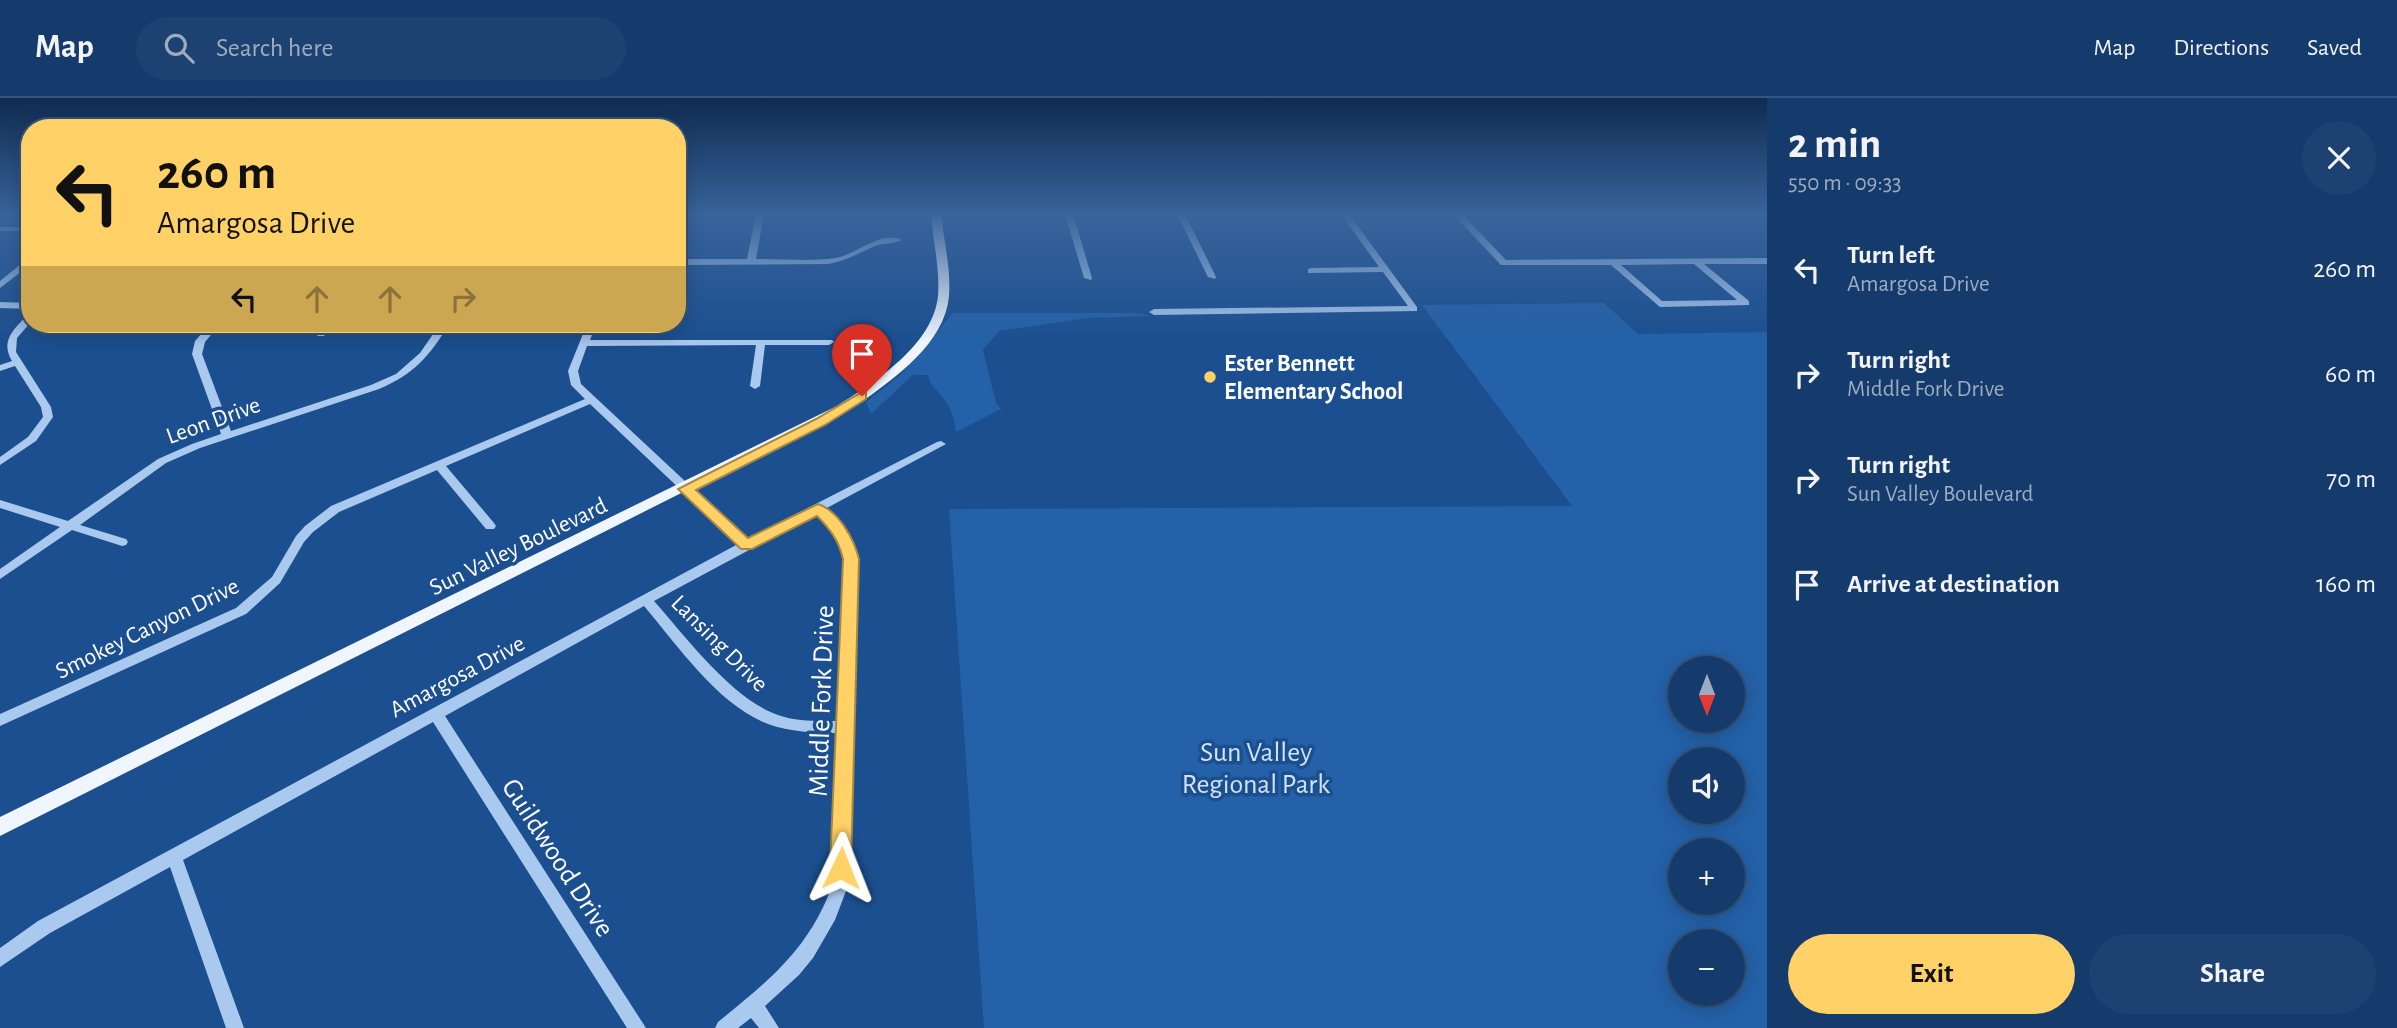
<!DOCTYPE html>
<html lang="en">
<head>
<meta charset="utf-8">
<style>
  :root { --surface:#143b6b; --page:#1d4271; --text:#f1f3f6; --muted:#9dadc1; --line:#33557e; --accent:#ffd166 }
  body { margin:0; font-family:"Alegreya Sans",sans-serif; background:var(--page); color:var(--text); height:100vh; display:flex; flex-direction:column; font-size:26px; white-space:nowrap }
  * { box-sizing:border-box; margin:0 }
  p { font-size:23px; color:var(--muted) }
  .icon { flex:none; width:38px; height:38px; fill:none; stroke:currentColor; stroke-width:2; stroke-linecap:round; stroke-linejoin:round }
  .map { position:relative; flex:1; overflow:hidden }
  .drawer { display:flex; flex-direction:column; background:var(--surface); width:630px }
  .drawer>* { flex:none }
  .banner { position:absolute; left:21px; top:21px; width:665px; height:214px; border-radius:28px; box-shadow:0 4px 18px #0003,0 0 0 2px var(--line); background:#ffd166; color:#111; overflow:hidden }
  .needle { width:46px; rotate:180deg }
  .buttons { position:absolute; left:1668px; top:558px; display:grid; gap:14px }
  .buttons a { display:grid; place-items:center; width:77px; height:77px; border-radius:50%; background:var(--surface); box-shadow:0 4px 18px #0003,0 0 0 2px var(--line); font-size:35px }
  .pin { position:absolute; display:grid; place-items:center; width:60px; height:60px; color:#fff; margin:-72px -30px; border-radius:50% 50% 50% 0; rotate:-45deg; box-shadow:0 0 7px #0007 }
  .pin .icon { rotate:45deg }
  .me { position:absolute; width:77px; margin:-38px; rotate:2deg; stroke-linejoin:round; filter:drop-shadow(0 0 5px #0008) }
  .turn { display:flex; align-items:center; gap:24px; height:147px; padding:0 21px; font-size:32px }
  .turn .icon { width:91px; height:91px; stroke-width:2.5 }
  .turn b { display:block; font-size:49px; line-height:60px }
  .lanes { display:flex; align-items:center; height:66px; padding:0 21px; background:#0003; justify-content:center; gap:35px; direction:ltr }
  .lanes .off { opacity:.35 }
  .round { display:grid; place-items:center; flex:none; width:74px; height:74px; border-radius:37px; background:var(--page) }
  .overview { display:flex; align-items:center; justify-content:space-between; height:119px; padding:0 21px }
  h1 { font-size:42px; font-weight:700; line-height:52px }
  .action { display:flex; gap:14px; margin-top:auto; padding:14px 21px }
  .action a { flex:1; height:80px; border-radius:42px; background:var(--accent); color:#111; font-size:28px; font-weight:700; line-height:80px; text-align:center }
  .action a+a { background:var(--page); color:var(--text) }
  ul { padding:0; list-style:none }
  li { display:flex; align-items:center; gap:21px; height:105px; padding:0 21px }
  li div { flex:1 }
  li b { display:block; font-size:26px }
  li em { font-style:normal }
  header { display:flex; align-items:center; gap:42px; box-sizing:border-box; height:98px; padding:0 35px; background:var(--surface); border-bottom:2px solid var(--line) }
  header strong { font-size:33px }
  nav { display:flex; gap:38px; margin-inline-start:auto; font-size:24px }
  .search { width:490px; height:63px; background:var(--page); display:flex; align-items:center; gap:18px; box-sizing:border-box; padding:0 24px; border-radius:38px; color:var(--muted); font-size:26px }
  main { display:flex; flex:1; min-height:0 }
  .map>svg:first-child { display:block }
  .green { fill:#2461a8; fill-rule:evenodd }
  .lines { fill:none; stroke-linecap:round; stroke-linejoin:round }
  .minor { fill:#a9c9ee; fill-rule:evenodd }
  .major { fill:#f0f6ff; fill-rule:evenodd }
  .route { fill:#ffd166; stroke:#a68842; stroke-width:2 }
  .poi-dot { fill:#ffd166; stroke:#1b4f8f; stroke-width:2.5 }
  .labels { text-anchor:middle; stroke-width:7; stroke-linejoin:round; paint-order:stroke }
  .poi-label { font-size:24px; font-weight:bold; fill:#fff; stroke:#1b4f8f; text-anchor:start }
  .street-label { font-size:24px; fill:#fff; stroke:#1b4f8f }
  .near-street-label { font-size:28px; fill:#fff; stroke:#1b4f8f }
  .near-park-label { font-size:28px; fill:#cfe3fa; stroke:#1b4f8f }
</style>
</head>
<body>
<header>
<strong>Map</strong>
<div class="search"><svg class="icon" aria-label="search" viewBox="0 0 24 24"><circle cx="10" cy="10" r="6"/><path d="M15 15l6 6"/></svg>Search here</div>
<nav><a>Map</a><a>Directions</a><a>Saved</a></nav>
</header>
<main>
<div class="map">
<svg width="1767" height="930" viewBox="0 0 1767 930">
  <rect width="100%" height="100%" fill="#1b4f8f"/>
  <g class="green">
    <path d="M1604,205l34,31 129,-2v696h-783l-35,-519 623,-3 -150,-201zM1680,570h52v53h-52zM1680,662h52v52h-52zM1680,752h52v53h-52zM1680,844h52v52h-52z"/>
    <path d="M953,215h181l16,3 -62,2 -89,13 -16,19 13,53 5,6 -45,23c-1,-13 -4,-22 -12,-33 -7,-10 -14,-12 -16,-24h-15l-42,39 -5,-12 34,-27z"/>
  </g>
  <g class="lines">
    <g class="minor">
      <path d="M756,116h8l-8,45c22,0 64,3 84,-2 18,-5 43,-27 62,-17 -8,4 -18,3 -27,6 -16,7 -29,15 -47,18l-151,1v-6h70z"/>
      <path d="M1065,116h8l19,64 -1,2 -7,-2z"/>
      <path d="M1177,116h8l31,63 -1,2 -7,-2z"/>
      <path d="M1341,116h8l68,93v4l-263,4 -5,-3 5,-3 254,-3 -25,-34 -75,1v-4l3,-1 68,-1z"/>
      <path d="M1453,116h9l44,46 261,-2v6h-63l45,37v4l-89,2 -49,-42h-110zM1694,166l43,36 -75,1 -41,-36z"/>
      <rect x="0" y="129" width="30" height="4"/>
      <path d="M27,161h3v6l-30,23v-7z"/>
      <path d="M0,204l30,1v6l-30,-1z"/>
      <path d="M30,216v9l-13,15 -1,14 35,55 2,10 -17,24 -36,24v-8l28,-20 15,-20 -2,-10 -26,-41 -15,5v-6l12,-4c-12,-21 2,-31 15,-46z"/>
      <path d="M210,226h10l-15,18 -3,12 29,77 140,-46 25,-11 24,-21 20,-29h9c-20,33 -35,50 -70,65l-179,59 -34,15 -86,62 46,14 2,3 -2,3 -4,1 -50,-16 -72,49v-10l60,-42 -60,-19v-8l68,21 90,-62 34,-15 29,-10 -29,-80 3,-13z"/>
      <path d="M324,226h9l-9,12h-6l-2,-2z"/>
      <path d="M587,226h9l-6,16h242l2,2 -5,3h-64l-5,41 -5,3 -5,-3 6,-41 -169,1 -9,25 3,13 166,155 190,-97 4,-1 5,3 -121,65 22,24 10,26 -5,165 1,3 -2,3 -5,161 -11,29 -22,38 -14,17 -34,31 14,22h-20l-8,-10 -13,10h-23l3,-6c48,-39 89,-71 112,-131l7,-158c-23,0 -47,-1 -69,-9 -50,-19 -90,-78 -124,-118l-199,110 201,312h-19l-194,-306 -250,138 61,168h-18l-56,-161 -120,66 -50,34v-19l38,-27 700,-377 -148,-140 -144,62 48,57 2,3 -2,3h-8l-49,-59 -98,42 -26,20 -9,10 -24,41 -34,31 -246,112v-12l236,-106 36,-31 24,-41 9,-10 26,-20 254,-107 -14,-14 -3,-14zM816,416l22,24 7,21 -7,162c-20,0 -41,1 -60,-6 -46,-16 -92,-78 -124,-114z"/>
    </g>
    <path class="major" d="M931,116h10c3,27 10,55 8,82 -4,47 -54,82 -89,107l-860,433v-19l837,-411c38,-24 96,-61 101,-110 2,-27 -5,-55 -7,-82z"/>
  </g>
  <linearGradient id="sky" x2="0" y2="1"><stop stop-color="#0f2b4f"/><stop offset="0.47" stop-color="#39639b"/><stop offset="1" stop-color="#39639b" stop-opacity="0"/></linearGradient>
  <rect width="1767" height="246" fill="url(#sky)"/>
  <path class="route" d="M862,294l4,1v6l-41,26 -129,65 52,48 70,-34c21,7 36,35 41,55l-8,309 -3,7 -7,3 -8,-3 -3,-7 13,-309c-4,-18 -13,-30 -26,-43l-65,33h-11l-63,-60 138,-70z"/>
  <circle class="poi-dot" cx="1210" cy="279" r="7"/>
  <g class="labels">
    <g class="poi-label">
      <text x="1224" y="273">Ester Bennett<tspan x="1224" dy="28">Elementary School</tspan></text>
    </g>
    <g class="street-label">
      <text transform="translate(213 322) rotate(-20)" y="8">Leon Drive</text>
      <text transform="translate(518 448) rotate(-26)" y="8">Sun Valley Boulevard</text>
      <text transform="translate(147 530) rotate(-26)" y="8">Smokey Canyon Drive</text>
      <text transform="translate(720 545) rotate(45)" y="8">Lansing Drive</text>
      <text transform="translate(457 578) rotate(-28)" y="8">Amargosa Drive</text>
    </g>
    <g class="near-street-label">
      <text transform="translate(820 603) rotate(-88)" y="10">Middle Fork Drive</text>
      <text transform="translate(559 759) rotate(57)" y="10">Guildwood Drive</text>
    </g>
    <g class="near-park-label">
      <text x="1256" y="663">Sun Valley<tspan x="1256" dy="32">Regional Park</tspan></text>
    </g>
  </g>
</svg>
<div class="buttons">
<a><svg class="needle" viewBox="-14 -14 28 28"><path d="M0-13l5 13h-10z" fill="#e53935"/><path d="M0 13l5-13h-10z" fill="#9dadc1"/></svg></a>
<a><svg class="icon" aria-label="sound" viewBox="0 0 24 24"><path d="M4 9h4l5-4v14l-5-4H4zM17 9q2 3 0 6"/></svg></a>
<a>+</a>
<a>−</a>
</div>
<div class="pin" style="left:862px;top:298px;background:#d93025"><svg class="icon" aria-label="arrive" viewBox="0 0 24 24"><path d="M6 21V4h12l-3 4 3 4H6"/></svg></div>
<svg class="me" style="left:841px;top:770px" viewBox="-20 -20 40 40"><path d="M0-17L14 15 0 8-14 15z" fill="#ffd166" stroke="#fff" stroke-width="4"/></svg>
<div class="banner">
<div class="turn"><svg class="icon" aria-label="left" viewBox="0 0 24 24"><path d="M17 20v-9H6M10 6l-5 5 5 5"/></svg><div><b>260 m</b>Amargosa Drive</div></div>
<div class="lanes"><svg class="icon" aria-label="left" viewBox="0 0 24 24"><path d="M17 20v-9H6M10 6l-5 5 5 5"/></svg><svg class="icon off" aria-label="ahead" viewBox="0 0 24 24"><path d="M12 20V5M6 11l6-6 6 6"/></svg><svg class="icon off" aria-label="ahead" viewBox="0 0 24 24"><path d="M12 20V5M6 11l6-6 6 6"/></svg><svg class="icon off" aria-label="right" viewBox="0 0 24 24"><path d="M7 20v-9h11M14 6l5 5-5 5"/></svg></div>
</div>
</div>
<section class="drawer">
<div class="overview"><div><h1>2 min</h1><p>550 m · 09:33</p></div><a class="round"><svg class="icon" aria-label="close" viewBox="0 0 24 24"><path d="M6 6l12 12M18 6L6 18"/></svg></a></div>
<ul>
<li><svg class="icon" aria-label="left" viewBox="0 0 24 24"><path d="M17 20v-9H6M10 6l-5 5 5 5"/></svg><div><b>Turn left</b><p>Amargosa Drive</p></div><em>260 m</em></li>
<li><svg class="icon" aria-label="right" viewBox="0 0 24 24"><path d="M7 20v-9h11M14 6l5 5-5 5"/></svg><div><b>Turn right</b><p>Middle Fork Drive</p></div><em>60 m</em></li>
<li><svg class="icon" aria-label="right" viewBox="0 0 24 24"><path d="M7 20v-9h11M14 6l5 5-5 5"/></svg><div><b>Turn right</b><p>Sun Valley Boulevard</p></div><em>70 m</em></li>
<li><svg class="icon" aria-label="arrive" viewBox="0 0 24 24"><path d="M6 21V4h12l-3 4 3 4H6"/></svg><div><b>Arrive at destination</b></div><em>160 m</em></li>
</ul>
<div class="action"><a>Exit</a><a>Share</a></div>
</section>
</main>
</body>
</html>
